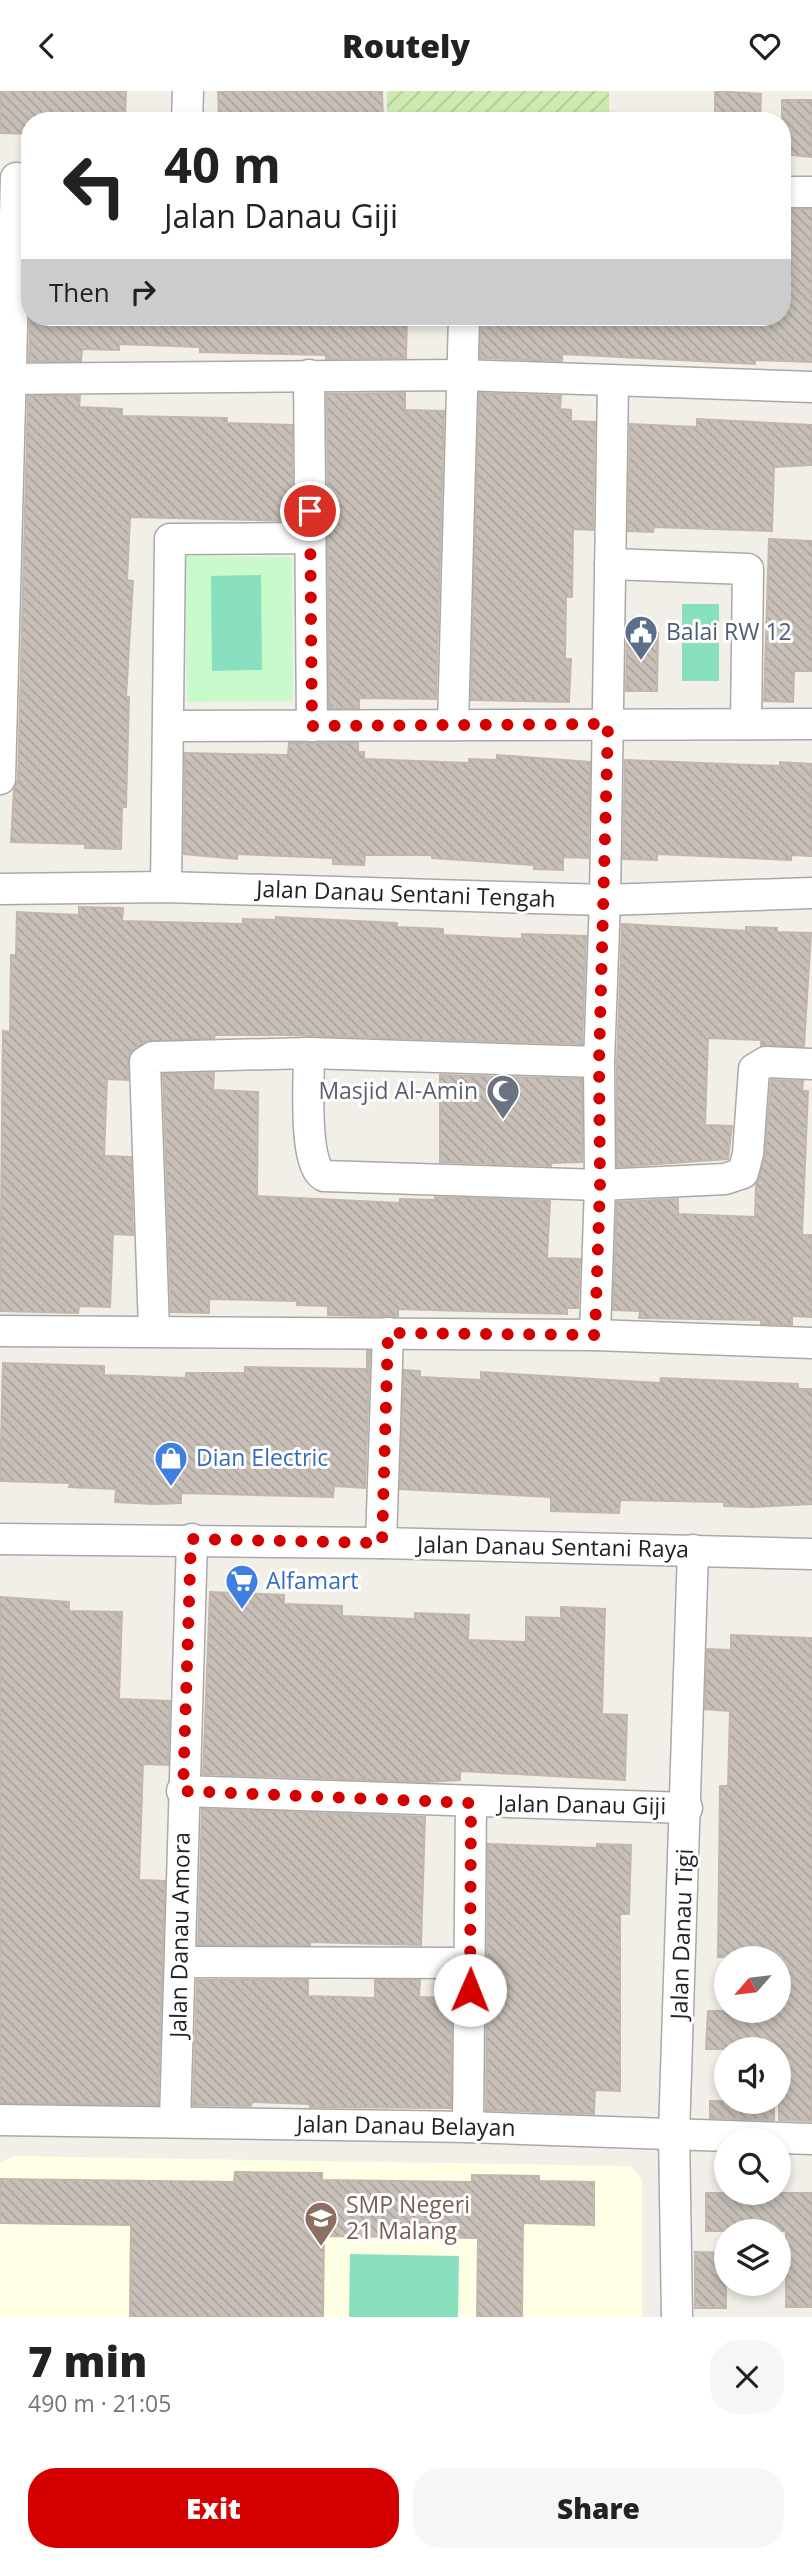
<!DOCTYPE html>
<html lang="en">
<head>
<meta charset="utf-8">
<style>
  :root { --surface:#fff; --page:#f6f6f6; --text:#222; --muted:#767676; --accent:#d40000 }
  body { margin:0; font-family:"Open Sans",sans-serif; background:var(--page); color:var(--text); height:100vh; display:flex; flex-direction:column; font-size:26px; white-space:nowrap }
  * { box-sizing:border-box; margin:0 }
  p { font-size:23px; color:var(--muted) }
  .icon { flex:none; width:38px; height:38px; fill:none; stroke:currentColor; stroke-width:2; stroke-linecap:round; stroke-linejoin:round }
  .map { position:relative; height:2226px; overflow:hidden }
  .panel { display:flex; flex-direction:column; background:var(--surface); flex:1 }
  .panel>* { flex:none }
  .hud { position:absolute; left:21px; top:21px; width:770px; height:214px; border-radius:28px; box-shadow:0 4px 10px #0003; background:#fff; color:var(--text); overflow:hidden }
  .needle { width:46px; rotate:242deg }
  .controls { position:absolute; left:714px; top:1855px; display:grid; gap:14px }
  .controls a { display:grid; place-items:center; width:77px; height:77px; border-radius:50%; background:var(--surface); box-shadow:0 4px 10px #0003; font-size:35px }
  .pin { position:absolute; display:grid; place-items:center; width:60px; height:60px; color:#fff; margin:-30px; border:4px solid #fff; border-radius:50%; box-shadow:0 2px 7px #0007 }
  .me { position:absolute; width:77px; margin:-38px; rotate:1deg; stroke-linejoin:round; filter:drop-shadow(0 0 5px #0008) }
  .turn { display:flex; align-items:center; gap:24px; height:147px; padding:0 28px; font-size:32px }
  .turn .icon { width:91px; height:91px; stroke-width:2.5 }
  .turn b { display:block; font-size:49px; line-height:60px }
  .then { display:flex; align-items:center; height:66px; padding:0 28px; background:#0003; gap:14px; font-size:26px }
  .round { display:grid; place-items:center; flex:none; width:74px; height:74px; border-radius:28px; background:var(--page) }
  .headline { display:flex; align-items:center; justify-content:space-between; height:119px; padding:0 28px }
  h1 { font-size:42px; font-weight:800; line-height:52px }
  .button { display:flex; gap:14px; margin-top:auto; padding:14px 28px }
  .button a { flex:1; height:80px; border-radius:28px; background:var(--accent); color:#fff; font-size:28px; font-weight:800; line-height:80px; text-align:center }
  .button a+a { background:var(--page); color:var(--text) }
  header { display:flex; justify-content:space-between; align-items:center; height:91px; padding:0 28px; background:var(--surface); font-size:32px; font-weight:800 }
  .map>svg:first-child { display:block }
  .education { fill:#ffffe5 }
  .park { fill:#c8facc }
  .garden { fill:url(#garden-furrows) }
  .pitch { fill:#88e0be }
  .building { fill:url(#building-back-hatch); stroke:#c4b6ab; stroke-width:2 }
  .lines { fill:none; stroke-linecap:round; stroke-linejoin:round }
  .minor-casing { stroke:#a9a9a9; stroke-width:33 }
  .minor { stroke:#fff; stroke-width:30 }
  .route { stroke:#d40000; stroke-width:12; stroke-dasharray:0 21.6 }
  .labels { text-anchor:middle; stroke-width:6; stroke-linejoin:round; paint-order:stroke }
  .service-label { font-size:23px; fill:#4e5e75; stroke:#fff; text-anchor:start }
  .street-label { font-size:23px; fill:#222; stroke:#fff }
  .worship-label { font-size:23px; fill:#5b616d; stroke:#fff; text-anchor:end }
  .shop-label { font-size:23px; fill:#366cbe; stroke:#fff; text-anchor:start }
  .education-label { font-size:23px; fill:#785e54; stroke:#fff; text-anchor:start }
</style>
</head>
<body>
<header><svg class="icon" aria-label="back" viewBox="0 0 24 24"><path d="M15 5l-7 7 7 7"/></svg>Routely<svg class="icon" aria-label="heart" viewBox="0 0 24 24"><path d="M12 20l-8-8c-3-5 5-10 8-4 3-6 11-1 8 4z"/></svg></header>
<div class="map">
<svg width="812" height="2226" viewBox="0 0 812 2226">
  <defs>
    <pattern id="garden-furrows" width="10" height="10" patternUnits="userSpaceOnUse" patternTransform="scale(1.75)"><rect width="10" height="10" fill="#cdebb0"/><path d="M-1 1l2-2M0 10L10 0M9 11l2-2" fill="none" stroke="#b0c997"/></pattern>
    <pattern id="building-back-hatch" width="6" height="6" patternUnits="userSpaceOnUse" patternTransform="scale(1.75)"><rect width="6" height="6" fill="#c7bfb8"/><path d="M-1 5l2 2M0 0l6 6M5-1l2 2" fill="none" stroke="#aba49e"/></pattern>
  </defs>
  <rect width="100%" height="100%" fill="#f2efe9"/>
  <path class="education" d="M13,2065l618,10 11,14v137h-642v-154z"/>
  <path class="park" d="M185,465l107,1 1,144 -106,1z"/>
  <rect class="garden" x="387" y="0" width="222" height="30"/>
  <g class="pitch">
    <path d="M261,484l1,95 -50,1 -1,-95z"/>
    <rect x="682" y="513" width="37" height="77"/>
    <path d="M350,2163l109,2 -1,61h-109z"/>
  </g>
  <g class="building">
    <path d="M0,0h126l-1,30h-95v13l-30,-1z"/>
    <path d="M218,0h164l1,30h-164z"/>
    <path d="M715,0l46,3 -1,27h-45z"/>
    <path d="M782,9h30v57l-30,-3z"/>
    <path d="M788,118h24v153l-57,-2v4l-193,-10v7l-82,-3 1,-41h301z"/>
    <path d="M30,226h377l-1,41 -80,1v-4l-126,-3v-5l-81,-3v6l-37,-1 -1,12h-52z"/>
    <path d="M405,302v17l39,1 -8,288 -77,-1v10h-30l-2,-314z"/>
    <path d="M479,302l82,3 -1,13 11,1v11l24,1 -2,108 -20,-1 -1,68h-6l-1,62h6l-2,43 -98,-2z"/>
    <path d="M28,305h52l-1,11 43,2v7l105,2v5l65,2 1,96 -163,-4 -3,63 6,1 -7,116h3l-3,110h-4l-1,42 -36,-1v-4l-74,-2 3,-53 4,-10z"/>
    <path d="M697,328l115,6v40l-38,2 -2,64 -118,-4 -1,5 -25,-1 2,-107 67,3z"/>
    <path d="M769,448l43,2v130h-18l-1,31 -29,-1z"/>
    <path d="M627,542h31l-1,58h-31z"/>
    <path d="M289,652h69v9h6v7l105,4v-4l28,1v-5l93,7 -2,96 -25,-1v13l-29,-1v-4l-102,-7v-3h-67l-1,10 -31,-1v-6l-96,-4v5l-53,-5 1,-101 103,2z"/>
    <path d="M625,669l155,6v-4l32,2v92l-21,-1v5l-134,-6v6l-34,-1z"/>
    <path d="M79,816l44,1 -1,13 121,3v-5l33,1v-3l121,6v4l46,2v6l79,4v-5l64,2 -4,108 -296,-9h-71l-1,3 -70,4 -15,12 -1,26 -21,-1 -3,77 27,1 2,78 -20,-1 -3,73 -31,-1 -1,7 -78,-2 3,-280 7,1 1,-77h5l1,-43 62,3z"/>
    <path d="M622,833l124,7v-4l31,1v4l34,1 -7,113h-43v-6l-53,-2 -3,87 27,1 -4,33 -111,8v-105z"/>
    <path d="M214,982l-1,17 45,2 -1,104 143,7v-4l35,1v-3l115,4 -3,57 33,1 -2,49h-11v6l-169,-5v7h-35l-35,-1v-9l-31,-1v-4l-88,-2v14l-38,-1 -8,-238z"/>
    <path d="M440,984l142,4v83l-31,1v3l-111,-4z"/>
    <path d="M771,989l32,1 -1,10h6l-6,144h10v82l-20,-1v9l-31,-1v-4l-122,-2 1,-7 -27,-1 4,-108 61,-3v15l77,3 1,-33 9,-29z"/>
    <path d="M367,1260h3l-5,137 -31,-2 -1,11 -152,-4v10l-26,1 -40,-2 1,-13 -47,-2 1,-4 -70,-2 3,-118 101,3v9l82,3v-5h59v-6l122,2z"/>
    <path d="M404,1279l16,1v6l61,3v-8l179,11 1,-5 137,6v5h14v115l-60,3 -28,-1v-4l-104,-2 -1,13 -68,-2v-14l-151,-8z"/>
    <path d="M210,1501l74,3v9l58,2v10l73,3v-6l54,2 -1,25 58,2v-25l35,1v-11l44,2 -3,105 25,1 -2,65 -165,-9v9l-34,2 -223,-8z"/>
    <path d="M0,1506l69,5v9l53,1 -3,87 51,2 -2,64 -25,-1 -4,116 26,1 -7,224 -158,-2z"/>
    <path d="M731,1544l81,3v483l-33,-1v-71h-73l2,-38h71v-53l-61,-1 2,-171h8l2,-75 -25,-2 2,-60 24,1z"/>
    <path d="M202,1718l223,8 -4,128 -111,-3v3h-112z"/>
    <path d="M488,1753l109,4v-4l34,1 -2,69h-9v177l-25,-1 -1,24 -108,-4z"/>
    <path d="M197,1889h111v16l67,2v-18h45l-1,17 33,1 -1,110 -141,-1v-3l-58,-2 -1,4 -58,-1z"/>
    <path d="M710,2010l64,1v18l-64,-2z"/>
    <path d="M235,2081l87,1v7l150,2v-7l67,1v5l55,1v43l-71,-2 -1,94h-45l1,-79 -154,-2 -1,81h-193l1,-92 -131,-2v-44l234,3z"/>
    <path d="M706,2102h106v114h-26v-76h-80z"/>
    <path d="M695,2161l31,1v55h-31z"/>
  </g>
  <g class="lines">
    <defs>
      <g id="minor">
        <path d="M187,30l1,-30"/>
        <path d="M782,101h30"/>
        <path d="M309,284l3,351"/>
        <path d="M0,288l462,-4 350,12"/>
        <path d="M610,473l138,5 -2,155"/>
        <path d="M453,634l11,-408"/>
        <path d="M170,635l642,-2"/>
        <path d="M0,688l16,-601"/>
        <path d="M166,796l4,-348 140,-1"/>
        <path d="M0,798l166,-2 439,13 207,-7"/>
        <path d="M309,962c0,25 -6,113 15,123l276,9 125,-6 18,-6 5,-19 6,-85 12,-7 46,2"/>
        <path d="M154,1239l-9,-268 8,-5 156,-4 290,9"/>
        <path d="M0,1240l595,4 217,8"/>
        <path d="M595,1244l5,-150 -1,-123 6,-162 8,-519"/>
        <path d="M0,1448l381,4 431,11"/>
        <path d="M381,1452l7,-210"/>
        <path d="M182,1700l505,17"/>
        <path d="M180,1871l290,1"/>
        <path d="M0,2029l468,7 344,12"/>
        <path d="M175,2030l17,-582"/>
        <path d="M468,2036l3,-324"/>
        <path d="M677,2226l-3,-184 19,-583"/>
      </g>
    </defs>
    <use href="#minor" class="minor-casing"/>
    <use href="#minor" class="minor"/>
  </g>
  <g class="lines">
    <path class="route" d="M310,420l2,215 296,-2 -9,338 1,123 -5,150 -207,-2 -6,210 -191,-4 -8,252 288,12 -1,187"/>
  </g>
  <defs>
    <symbol id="civic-pin" viewBox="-11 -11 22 30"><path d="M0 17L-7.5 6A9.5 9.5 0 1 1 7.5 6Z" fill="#5c6f8a" stroke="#fff"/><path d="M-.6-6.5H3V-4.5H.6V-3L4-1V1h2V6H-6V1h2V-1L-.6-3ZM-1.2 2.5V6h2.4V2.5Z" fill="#fff"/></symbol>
    <symbol id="mosque-pin" viewBox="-11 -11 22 30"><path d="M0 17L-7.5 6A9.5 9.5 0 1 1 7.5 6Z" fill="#6b7280" stroke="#fff"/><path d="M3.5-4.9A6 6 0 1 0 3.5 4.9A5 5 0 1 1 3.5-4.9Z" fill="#fff"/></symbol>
    <symbol id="shop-pin" viewBox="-11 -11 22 30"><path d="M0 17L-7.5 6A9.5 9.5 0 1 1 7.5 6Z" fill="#3f7fe0" stroke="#fff"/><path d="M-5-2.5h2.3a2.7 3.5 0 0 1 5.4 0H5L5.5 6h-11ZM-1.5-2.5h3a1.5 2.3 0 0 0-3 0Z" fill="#fff"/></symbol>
    <symbol id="supermarket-pin" viewBox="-11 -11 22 30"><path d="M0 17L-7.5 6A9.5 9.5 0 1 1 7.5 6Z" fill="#3f7fe0" stroke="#fff"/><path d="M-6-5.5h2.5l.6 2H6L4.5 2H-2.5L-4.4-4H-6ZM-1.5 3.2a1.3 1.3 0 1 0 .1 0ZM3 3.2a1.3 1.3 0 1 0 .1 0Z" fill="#fff"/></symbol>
    <symbol id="school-pin" viewBox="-11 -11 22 30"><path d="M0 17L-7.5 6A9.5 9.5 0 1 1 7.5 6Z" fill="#8d6e63" stroke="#fff"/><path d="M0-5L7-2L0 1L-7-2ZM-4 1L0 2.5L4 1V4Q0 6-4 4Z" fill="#fff"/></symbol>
  </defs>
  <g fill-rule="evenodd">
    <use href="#civic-pin" x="622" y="522" width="38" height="52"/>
    <use href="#mosque-pin" x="484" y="981" width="38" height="52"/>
    <use href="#shop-pin" x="152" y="1348" width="38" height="52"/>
    <use href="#supermarket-pin" x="223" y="1471" width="38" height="52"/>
    <use href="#school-pin" x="302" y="2108" width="38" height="52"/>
  </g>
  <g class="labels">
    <g class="service-label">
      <text x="666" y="549">Balai RW 12</text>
    </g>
    <g class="street-label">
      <text transform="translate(406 803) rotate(2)" y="8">Jalan Danau Sentani Tengah</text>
      <text transform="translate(553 1456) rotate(1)" y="8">Jalan Danau Sentani Raya</text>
      <text transform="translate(582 1714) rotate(1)" y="8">Jalan Danau Giji</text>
      <text transform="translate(682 1843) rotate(-88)" y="8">Jalan Danau Tigi</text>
      <text transform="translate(180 1844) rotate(-89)" y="8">Jalan Danau Amora</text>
      <text transform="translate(406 2035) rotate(1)" y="8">Jalan Danau Belayan</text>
    </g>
    <g class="worship-label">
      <text x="478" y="1008">Masjid Al-Amin</text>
    </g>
    <g class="shop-label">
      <text x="196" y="1375">Dian Electric</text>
      <text x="266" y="1498">Alfamart</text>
    </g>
    <g class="education-label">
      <text x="346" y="2122">SMP Negeri<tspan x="346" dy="26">21 Malang</tspan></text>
    </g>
  </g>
</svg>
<div class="controls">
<a><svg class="needle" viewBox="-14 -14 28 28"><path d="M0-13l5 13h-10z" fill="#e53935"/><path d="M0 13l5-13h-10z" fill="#767676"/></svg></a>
<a><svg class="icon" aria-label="sound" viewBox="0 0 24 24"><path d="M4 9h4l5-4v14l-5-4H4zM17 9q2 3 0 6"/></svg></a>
<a><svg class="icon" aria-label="search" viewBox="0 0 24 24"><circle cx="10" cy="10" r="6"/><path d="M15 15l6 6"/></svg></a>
<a><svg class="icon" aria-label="layers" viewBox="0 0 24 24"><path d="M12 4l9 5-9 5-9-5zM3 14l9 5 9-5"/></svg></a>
</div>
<div class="pin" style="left:310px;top:420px;background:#d93025"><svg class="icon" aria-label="arrive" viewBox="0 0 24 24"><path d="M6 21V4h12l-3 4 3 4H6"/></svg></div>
<svg class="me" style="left:470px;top:1899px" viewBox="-20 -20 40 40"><circle r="19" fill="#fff"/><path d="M0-13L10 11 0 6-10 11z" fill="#d40000"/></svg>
<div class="hud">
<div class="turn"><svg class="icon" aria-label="left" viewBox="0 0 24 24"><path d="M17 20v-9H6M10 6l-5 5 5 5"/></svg><div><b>40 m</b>Jalan Danau Giji</div></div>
<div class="then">Then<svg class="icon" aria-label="right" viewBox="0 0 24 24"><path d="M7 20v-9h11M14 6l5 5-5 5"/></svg></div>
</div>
</div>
<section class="panel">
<div class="headline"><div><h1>7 min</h1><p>490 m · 21:05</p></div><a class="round"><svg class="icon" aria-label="close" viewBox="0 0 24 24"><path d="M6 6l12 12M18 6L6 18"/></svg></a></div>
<div class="button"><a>Exit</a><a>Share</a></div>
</section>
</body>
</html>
